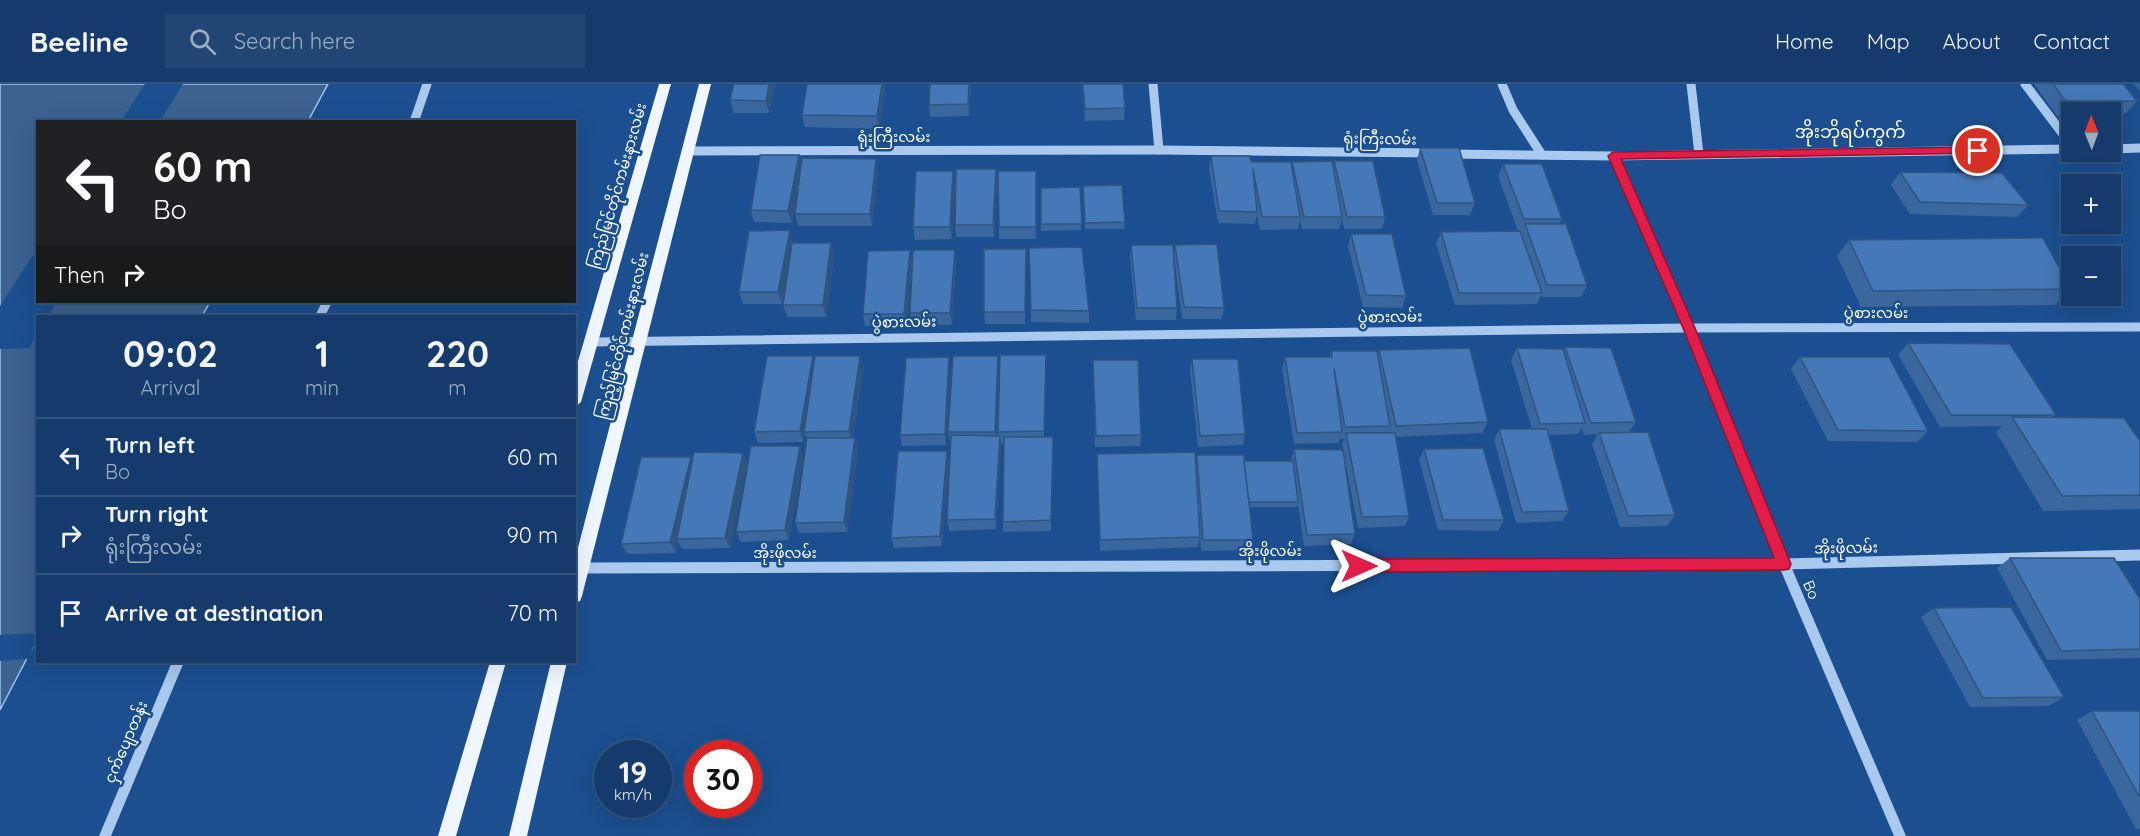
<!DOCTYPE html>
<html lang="en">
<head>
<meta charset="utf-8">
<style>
  :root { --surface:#143b6b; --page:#214673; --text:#f1f3f6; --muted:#9dadc1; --line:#33557e }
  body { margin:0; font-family:Quicksand,"Noto Sans Myanmar",sans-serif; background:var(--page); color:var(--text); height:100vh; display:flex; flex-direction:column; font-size:22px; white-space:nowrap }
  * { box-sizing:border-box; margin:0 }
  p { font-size:20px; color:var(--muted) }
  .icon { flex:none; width:33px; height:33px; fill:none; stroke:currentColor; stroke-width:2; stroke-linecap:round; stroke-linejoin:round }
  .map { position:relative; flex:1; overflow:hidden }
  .sheet { position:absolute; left:36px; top:231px; width:540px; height:348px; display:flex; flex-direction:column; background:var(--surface); border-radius:0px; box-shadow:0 6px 24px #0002,0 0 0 2px var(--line) }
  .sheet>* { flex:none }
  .banner { position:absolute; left:36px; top:36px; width:540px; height:183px; border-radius:0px; box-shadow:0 6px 24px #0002,0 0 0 2px var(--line); background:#202124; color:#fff; overflow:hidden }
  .needle { width:39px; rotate:359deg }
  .controls { position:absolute; left:2061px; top:18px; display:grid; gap:12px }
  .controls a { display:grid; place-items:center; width:60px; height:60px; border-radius:0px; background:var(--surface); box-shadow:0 6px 24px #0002,0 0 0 2px var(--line); font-size:30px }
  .speed { position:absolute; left:594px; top:656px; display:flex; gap:12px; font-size:30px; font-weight:700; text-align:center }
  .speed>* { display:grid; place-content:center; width:78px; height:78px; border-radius:50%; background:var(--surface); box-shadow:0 6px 24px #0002,0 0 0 2px var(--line); line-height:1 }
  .speed small { font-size:15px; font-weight:400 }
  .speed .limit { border:9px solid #d22; background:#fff; color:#111 }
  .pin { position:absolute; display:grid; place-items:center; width:51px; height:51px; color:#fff; margin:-26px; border:3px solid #fff; border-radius:50%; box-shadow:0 2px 6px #0007 }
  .me { position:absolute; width:66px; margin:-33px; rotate:90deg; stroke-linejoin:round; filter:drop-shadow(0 0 4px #0008) }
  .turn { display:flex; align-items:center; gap:21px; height:126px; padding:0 18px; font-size:27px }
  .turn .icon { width:78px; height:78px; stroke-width:2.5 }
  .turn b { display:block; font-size:42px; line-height:51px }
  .then { display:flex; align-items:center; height:57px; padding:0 18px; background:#0003; gap:12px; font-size:22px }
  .eta { display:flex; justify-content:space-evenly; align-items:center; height:102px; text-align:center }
  .eta b { font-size:36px; font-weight:800; line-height:42px }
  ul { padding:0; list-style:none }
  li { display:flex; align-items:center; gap:18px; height:78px; padding:0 18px; border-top:2px solid var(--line) }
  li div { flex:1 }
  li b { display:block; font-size:22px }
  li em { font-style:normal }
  header { display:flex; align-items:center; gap:36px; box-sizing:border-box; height:84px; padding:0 30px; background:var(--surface); border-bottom:2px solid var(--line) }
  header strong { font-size:28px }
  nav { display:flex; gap:33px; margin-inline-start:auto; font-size:21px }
  .search { width:420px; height:54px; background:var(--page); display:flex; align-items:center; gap:15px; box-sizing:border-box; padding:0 21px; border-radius:0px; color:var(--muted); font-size:22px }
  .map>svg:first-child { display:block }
  .water { fill:#3c6290; stroke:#9cc4f0; stroke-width:1.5 }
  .pier { fill:#1b4f8f }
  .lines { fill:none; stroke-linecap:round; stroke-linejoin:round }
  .minor-far1 { stroke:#a9c9ee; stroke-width:9 }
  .minor { stroke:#a9c9ee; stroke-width:11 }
  .major { fill:#f0f6ff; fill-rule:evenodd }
  .wall { fill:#3a679d }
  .shaded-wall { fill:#305480 }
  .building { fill:#4478b7; stroke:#305480; stroke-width:1.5 }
  .route { fill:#e11d48; stroke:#92132f; stroke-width:1.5 }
  .labels { text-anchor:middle; stroke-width:5; stroke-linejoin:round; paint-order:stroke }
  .street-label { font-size:15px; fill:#fff; stroke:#1b4f8f }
  .quarter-label { font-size:18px; fill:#fff; stroke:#1b4f8f }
</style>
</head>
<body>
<header>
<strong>Beeline</strong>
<div class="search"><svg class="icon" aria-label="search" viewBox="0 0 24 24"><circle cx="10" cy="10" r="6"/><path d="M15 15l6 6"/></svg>Search here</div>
<nav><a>Home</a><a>Map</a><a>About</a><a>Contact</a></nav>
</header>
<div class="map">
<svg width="2140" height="752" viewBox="0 0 2140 752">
  <rect width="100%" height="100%" fill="#1b4f8f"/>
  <path class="water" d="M0,0h328l-20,37 -270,1v180h172l-8,14h-164l-1,323 -37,71z"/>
  <g class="pier">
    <path d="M145,0h38l-23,37h-39z"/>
    <path d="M37,165l1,53h19l-9,14h-10l-1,18 -8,14 -29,1v-43z"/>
    <path d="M37,549v6l-9,20 -28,2v-26z"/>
  </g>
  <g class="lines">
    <g class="minor-far1">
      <path d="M1153,0l6,66"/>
      <path d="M1502,0l11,26 29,45"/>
      <path d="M1691,0l8,70"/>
      <path d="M2025,0l47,62"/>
      <path d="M414,38l13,-38"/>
      <path d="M2110,65l30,-1"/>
      <path d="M688,67l471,-1 273,3"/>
      <path d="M1447,70l166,2 459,-7"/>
      <path d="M1613,72l76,172 36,91"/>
      <path d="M320,232l7,-14"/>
      <path d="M592,258l1097,-14 451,-1"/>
    </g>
    <g class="minor">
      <path d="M1725,333l59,147 116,272"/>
      <path d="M581,484l1203,-4 356,-9"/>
      <path d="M105,752l73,-174"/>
    </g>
    <g class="major">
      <path d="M659,0h12l-90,318 -7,6v-33z"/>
      <path d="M699,0h12l-129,512 -2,5 -6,2v-40z"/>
      <path d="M490,578h16l-50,174h-18z"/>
      <path d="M551,578h16l-40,174h-18z"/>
    </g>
  </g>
  <g class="wall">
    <path d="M734,0h41l-6,29h-35l-4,-13z"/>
    <path d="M930,0h41l-2,32 -39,1 -1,-12z"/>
    <path d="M1082,0h41l2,24 -1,12 -39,1z"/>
    <path d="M2034,0h89l14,17 -11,12 -54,-1v3l-15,1z"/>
    <path d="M2134,0h6v7z"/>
    <path d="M885,6l-6,39 -74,-2 -3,-12z"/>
    <path d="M1420,64l55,55 -5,12h-37l-16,-55z"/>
    <path d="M799,71l2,9 77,7 -6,55h-74l-3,-12 3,-24 -6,33 -38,-1 -3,-12z"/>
    <path d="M1211,72l81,10v-4l41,4 1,-5 51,56 -3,12h-38l-2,-10 -3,10h-37l-2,-9 -2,9 -38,1 -3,-16 -2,10 -37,-1 -9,-54z"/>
    <path d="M1503,80l59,55 -3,5 28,61 -6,12h-39l-1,-2 -4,9 -82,1 -19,-61 5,-12 77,-1 -20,-55z"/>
    <path d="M1036,87v68h-37v-12z"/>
    <path d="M1900,88l128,33 -11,12 -107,-3 -19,-29z"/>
    <path d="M997,97l-3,56h-38l-1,-12z"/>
    <path d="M955,99l-3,56 -37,1 -2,-13z"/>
    <path d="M1083,102l42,36 -1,7h-39z"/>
    <path d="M1080,103l1,43 -40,1v-43z"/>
    <path d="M1351,150l55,62 -4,12 -39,-1 -15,-61z"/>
    <path d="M1849,156l222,49 -16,16 -194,2 -24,-51z"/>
    <path d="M793,158v1h38l3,12 -8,62h-39l-4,-12 5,-32 -6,31h-39l-4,-12z"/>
    <path d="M1131,161l46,63 -1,12h-40l-6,-62z"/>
    <path d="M1175,161l49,63 -2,11h-40l-8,-62z"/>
    <path d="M1029,164l60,63v12l-58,-1z"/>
    <path d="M1026,165l-1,75h-40l-1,-12z"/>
    <path d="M910,166l2,12 -6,64h-41l-2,-12z"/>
    <path d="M956,178l-4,63h-40l-2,-12z"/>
    <path d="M1908,259l148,72 -3,2 87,24v68l-97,2 -47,-79 6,-6 -62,1 -42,-72z"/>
    <path d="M1565,263l71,75 -7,10 46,83 -8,11 -47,1 -28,-83 6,-10 -14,1 -2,-7 -4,6 -30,1 21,76 -7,10 -46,2 -22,-83 5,-11h33l-21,-69 6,-12 47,3z"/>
    <path d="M1379,266l109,72 -6,11 -87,4 14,79 -4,10 -47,2 -16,-84 2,-6 -3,1v-3l-2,7 -45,1 -12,-75 3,-12h44l2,-6 47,4z"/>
    <path d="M813,272l1,5 46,-5 3,11 -10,71h2l3,11 -11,83 -48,1 -4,-10 12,-83 -2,-7 -2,9 -45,1 -4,-11z"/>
    <path d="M1800,273l128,74 -11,11 -89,-1 -37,-72z"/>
    <path d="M1192,275l53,75 -2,11 -45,2 -8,-77z"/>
    <path d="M1093,276l48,75 -1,11 -45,1z"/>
    <path d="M1046,283l-2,70h9l-2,94 -48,1v-10l1,-79h-3l-5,86 -47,2 -2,-11 4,-77h-1l-2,-11 50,-64 -2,68h2v-4z"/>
    <path d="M950,285l-4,76 -44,1 -2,-11z"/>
    <path d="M800,362l3,11 -14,83 -48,2 -5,-10z"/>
    <path d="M1294,365l61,85 -4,10 -47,2 -6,-42 -1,3h-48l4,33 -3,10 -49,1 -2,-35 1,21 -2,10 -98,4 -3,-97 99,8 1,-7 47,6h47z"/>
    <path d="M1424,365l80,71 -6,11 -60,-1 -19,-70z"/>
    <path d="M743,369l4,11 -17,84 -48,1 -4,-7 -2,11 -48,1 -7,-10 70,-87 2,4z"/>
    <path d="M949,378l-7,84 -48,2 -3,-10z"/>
    <path d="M2010,474l130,41v59l-93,2 -50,-92z"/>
    <path d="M1934,524l130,89 -15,9 -79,1 -49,-90z"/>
    <path d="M2092,627h48v118h-4l-59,-109z"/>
  </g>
  <g class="shaded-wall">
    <path d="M769,0h6l-6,29 -3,-12z"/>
    <path d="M882,0h3v6l-6,39 -2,-13z"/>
    <path d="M969,0h2l-2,32 -1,-12z"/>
    <path d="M799,71l3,12 -10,56 -4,-12z"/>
    <path d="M876,75l2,12 -6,55 -2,-12z"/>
    <path d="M996,85l1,12 -3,56 -1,-12z"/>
    <path d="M953,87l2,12 -3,56 -2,-12z"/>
    <path d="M790,146l3,12 -11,62 -4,-12z"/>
    <path d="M831,159l3,12 -8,62 -3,-12z"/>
    <path d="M910,166l2,12 -6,64 -2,-12z"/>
    <path d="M955,166l1,12 -4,63 -2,-12z"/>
    <path d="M1046,271v12l-2,75v-11z"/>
    <path d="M813,272l3,12 -13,74 -3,-11z"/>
    <path d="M860,272l3,11 -11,75 -3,-11z"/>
    <path d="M998,272v12l-2,75 -1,-11z"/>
    <path d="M949,273l1,12 -4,76 -1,-11z"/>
    <path d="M1000,352l1,11 -5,82 -1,-10z"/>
    <path d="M855,354l3,11 -11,83 -3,-10z"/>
    <path d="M800,362l3,11 -14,83 -4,-10z"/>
    <path d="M947,367l2,11 -7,84 -2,-10z"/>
    <path d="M743,369l4,11 -17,84 -5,-10z"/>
    <path d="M691,373l5,11 -19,71 1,3 -2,11 -6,-11z"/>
  </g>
  <g class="building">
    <path d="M734,0h35l-3,17 -36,-1z"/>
    <path d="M807,0h75l-5,32 -75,-1z"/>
    <path d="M930,0h39l-1,20 -39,1z"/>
    <path d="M1083,0h40l2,24 -40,1z"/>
    <path d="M2053,0h70l14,17 -70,2z"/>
    <path d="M1420,64h39l16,55h-38z"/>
    <path d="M760,71h39l-11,56 -37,-1z"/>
    <path d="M1211,72h39l1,6h40l9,55h-38l-9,-48 4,43 -38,-1z"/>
    <path d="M802,74l74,1 -6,55h-75z"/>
    <path d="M1332,77l10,56h-38l-12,-55z"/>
    <path d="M1334,77h39l12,56h-38z"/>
    <path d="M1503,80h39l20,55h-38z"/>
    <path d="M956,85h40l-3,56h-38z"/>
    <path d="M916,87h37l-3,56h-37z"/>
    <path d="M998,87h38v56h-37z"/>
    <path d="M1900,88l102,1 26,32 -108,-3z"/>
    <path d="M1122,101l3,37 -40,1 -2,-37z"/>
    <path d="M1080,103l2,37h-41v-36z"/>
    <path d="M1525,140h41l21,61h-40z"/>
    <path d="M790,146l-12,62h-39l10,-61z"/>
    <path d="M1520,147l22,62h-83l-18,-61z"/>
    <path d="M1351,150h41l14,62 -40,-1z"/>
    <path d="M2043,154l28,51 -198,2 -24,-51z"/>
    <path d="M792,159h39l-8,62h-40z"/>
    <path d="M1217,160l7,64 -40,-1 -9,-62z"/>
    <path d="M1131,161h42l4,63h-40z"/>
    <path d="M1082,163l7,64 -58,-1 -2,-62z"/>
    <path d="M984,165h42l-1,63h-41z"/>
    <path d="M910,166l-6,64h-41l5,-63z"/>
    <path d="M913,166h42l-5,63h-40z"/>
    <path d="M1908,259l102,1 46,71h-105z"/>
    <path d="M1565,263l46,1 25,74 -45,1z"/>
    <path d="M1470,264l18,74 -92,4 -17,-76z"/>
    <path d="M1517,264l46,1 22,74 -45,1z"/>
    <path d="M1331,267h46l13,75 -45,1 -11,-58 8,63 -45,1 -12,-76h47z"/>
    <path d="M1000,271h46l-2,76 -46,1z"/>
    <path d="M767,272h46l-13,75 -46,1z"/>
    <path d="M815,272h45l-11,75 -45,1z"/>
    <path d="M953,272h45l-3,76h-47z"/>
    <path d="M949,273l-4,77 -45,1 6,-77z"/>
    <path d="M1800,273h89l39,74 -90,-1z"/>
    <path d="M1192,275h46l7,75 -45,2z"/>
    <path d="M1093,276h45l3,75 -45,1z"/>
    <path d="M2012,333l112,1 16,23v54l-78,1z"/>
    <path d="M1499,345h48l22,82 -47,1z"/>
    <path d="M1648,348l27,83 -47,1 -29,-83z"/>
    <path d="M1346,349h49l14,83 -47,1z"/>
    <path d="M951,351l49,1 -5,83 -48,1z"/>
    <path d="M1004,353h49l-2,83 -48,2z"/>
    <path d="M807,354h48l-11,84 -49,1z"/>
    <path d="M751,362h49l-15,84 -49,2z"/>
    <path d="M1483,364l21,72h-61l-19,-71z"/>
    <path d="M1294,365l49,1 12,84 -48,1z"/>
    <path d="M898,367h49l-7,85 -49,2z"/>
    <path d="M694,368l49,1 -18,85 -48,1z"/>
    <path d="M1195,368l5,85 -100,3 -3,-86z"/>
    <path d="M1197,371h47l9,85h-50z"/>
    <path d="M641,373h50l-21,85 -49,2z"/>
    <path d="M1244,377h49l5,41h-49z"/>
    <path d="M2010,474h104l26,41v50l-79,2z"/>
    <path d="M2011,523l53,90 -81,1 -49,-90z"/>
    <path d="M2092,627h48v87z"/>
  </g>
  <path class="route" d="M1978,63l6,4 -2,2 -361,6 74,169 96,236 -2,5 -5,1 -425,2 -5,-2 -2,-4 2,-5 5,-2 415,-1 -91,-230 -75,-172 5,-4z"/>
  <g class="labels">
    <g class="street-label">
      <text x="894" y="58">ရုံးကြီးလမ်း</text>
      <text transform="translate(1380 55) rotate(1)" y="5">ရုံးကြီးလမ်း</text>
      <text transform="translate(618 102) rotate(-74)" y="5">ကြည်မြင်တိုင်ကမ်းနားလမ်း</text>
      <text x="1876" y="234">ပွဲစားလမ်း</text>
      <text transform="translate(1390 233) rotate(-1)" y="5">ပွဲစားလမ်း</text>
      <text transform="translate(904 238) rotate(-1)" y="5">ပွဲစားလမ်း</text>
      <text transform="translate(623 252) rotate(-76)" y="5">ကြည့်မြင်တိုင်ကမ်းနားလမ်း</text>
      <text transform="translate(1846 464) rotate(-1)" y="5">အိုးဖိုလမ်း</text>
      <text x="1270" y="472">အိုးဖိုလမ်း</text>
      <text x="785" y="474">အိုးဖိုလမ်း</text>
      <text transform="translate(1811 506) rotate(67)" y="5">Bo</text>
      <text transform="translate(126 658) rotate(-67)" y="5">ငှက်ပျောတန်း</text>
    </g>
    <g class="quarter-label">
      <text x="1850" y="54">အိုးဘိုရပ်ကွက်</text>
    </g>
  </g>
</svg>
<div class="controls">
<a><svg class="needle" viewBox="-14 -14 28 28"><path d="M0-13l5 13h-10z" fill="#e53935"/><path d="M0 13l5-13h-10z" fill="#9dadc1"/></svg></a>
<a>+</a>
<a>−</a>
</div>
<div class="speed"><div>19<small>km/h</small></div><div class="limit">30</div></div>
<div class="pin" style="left:1978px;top:67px;background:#d93025"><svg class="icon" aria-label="arrive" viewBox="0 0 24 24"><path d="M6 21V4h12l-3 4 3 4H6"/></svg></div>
<svg class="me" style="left:1359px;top:482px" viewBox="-20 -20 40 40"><path d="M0-17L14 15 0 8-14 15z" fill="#e11d48" stroke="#fff" stroke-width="4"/></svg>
<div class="banner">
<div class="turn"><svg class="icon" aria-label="left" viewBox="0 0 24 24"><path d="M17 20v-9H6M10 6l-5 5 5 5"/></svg><div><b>60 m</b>Bo</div></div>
<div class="then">Then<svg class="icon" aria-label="right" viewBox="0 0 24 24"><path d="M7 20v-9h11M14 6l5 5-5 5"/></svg></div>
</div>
<section class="sheet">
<div class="eta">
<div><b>09:02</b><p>Arrival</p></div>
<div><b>1</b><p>min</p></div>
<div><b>220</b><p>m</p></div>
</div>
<ul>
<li><svg class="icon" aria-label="left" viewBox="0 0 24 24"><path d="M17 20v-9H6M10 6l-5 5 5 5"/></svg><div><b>Turn left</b><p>Bo</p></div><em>60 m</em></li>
<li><svg class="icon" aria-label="right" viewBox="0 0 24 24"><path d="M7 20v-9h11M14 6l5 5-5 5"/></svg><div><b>Turn right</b><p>ရုံးကြီးလမ်း</p></div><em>90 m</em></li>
<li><svg class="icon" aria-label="arrive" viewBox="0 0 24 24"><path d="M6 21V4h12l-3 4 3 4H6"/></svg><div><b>Arrive at destination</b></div><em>70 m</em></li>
</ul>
</section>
</div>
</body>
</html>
